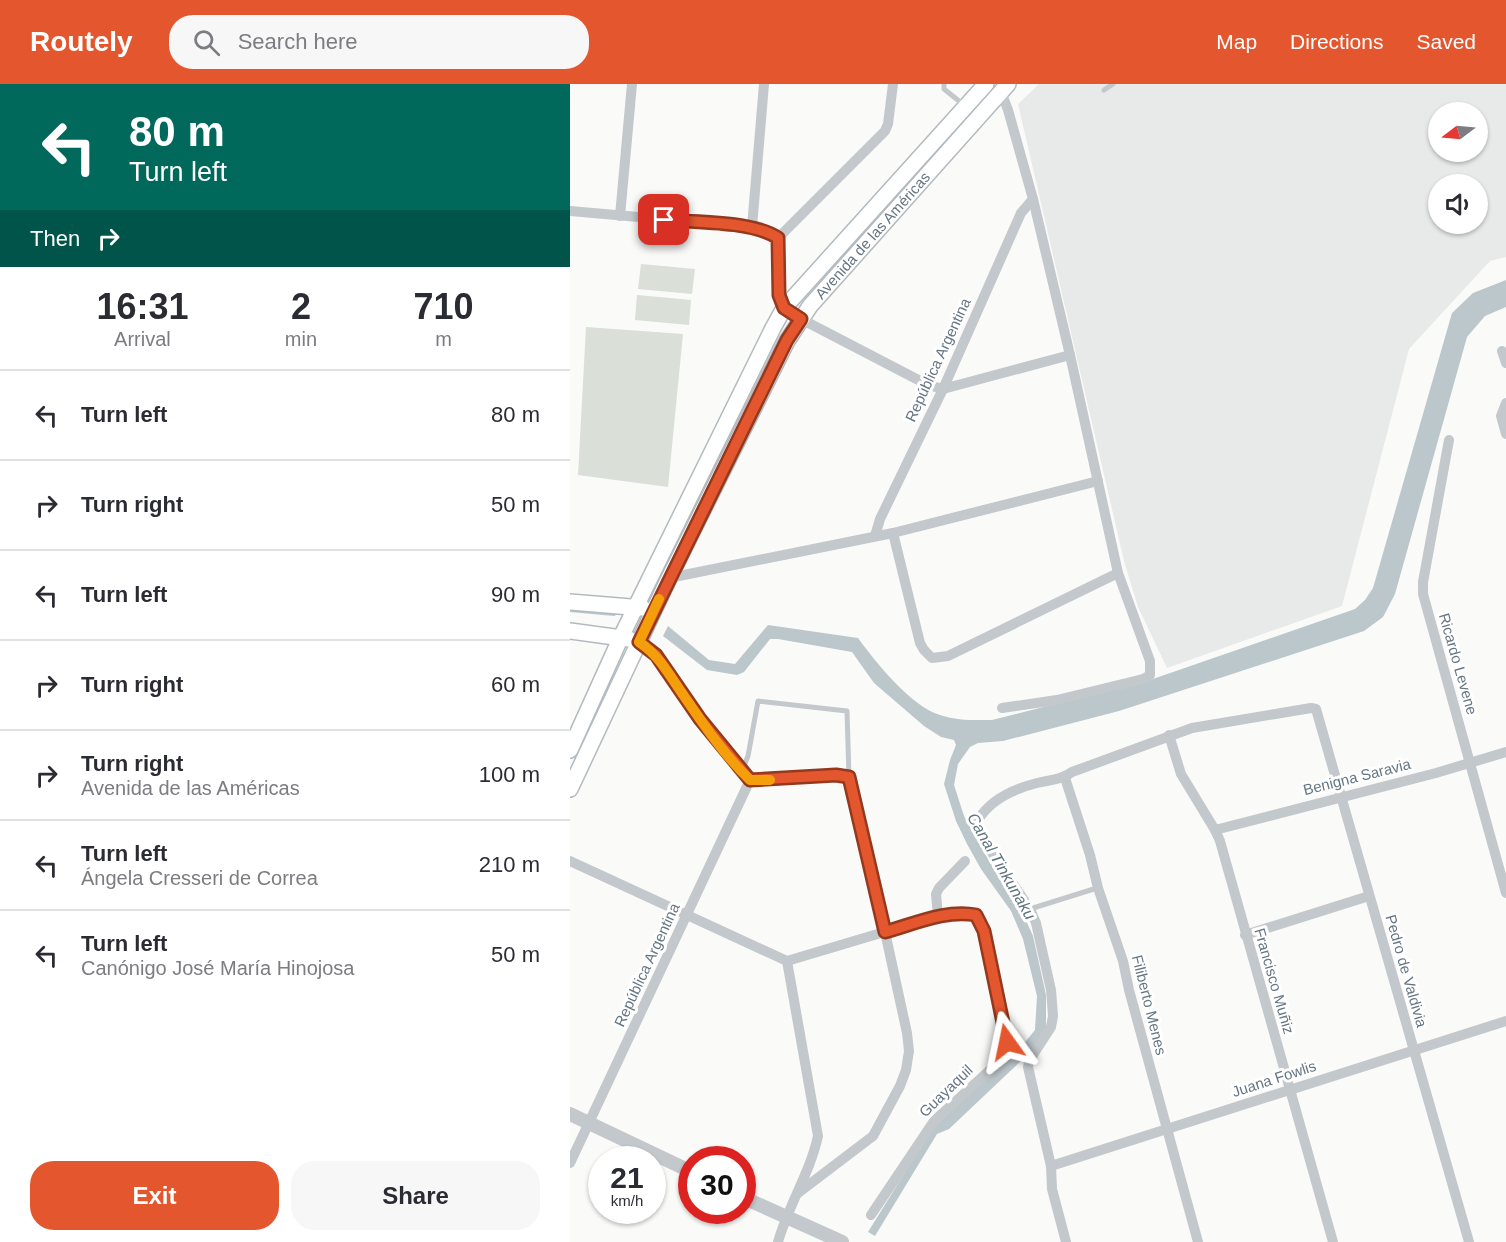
<!DOCTYPE html>
<html lang="en">
<head>
<meta charset="utf-8">
<style>
  :root { --surface:#fff; --page:#f7f7f7; --text:#2b2b33; --muted:#7c7c81; --line:#e1e1e2; --accent:#e4572e }
  body { margin:0; font-family:Helvetica,sans-serif; background:var(--page); color:var(--text); height:100vh; display:flex; flex-direction:column; font-size:22px; white-space:nowrap }
  * { box-sizing:border-box; margin:0 }
  p { font-size:20px; color:var(--muted) }
  .icon { flex:none; width:33px; height:33px; fill:none; stroke:currentColor; stroke-width:2; stroke-linecap:round; stroke-linejoin:round }
  .map { position:relative; flex:1; overflow:hidden }
  .side { display:flex; flex-direction:column; background:var(--surface); width:570px }
  .side>* { flex:none }
  .guide { background:#00695c; color:#fff; overflow:hidden }
  .needle { width:39px; rotate:254deg }
  .controls { position:absolute; left:858px; top:18px; display:grid; gap:12px }
  .controls a { display:grid; place-items:center; width:60px; height:60px; border-radius:50%; background:var(--surface); box-shadow:0 2px 4px #0004; font-size:30px }
  .speed { position:absolute; left:18px; top:1062px; display:flex; gap:12px; font-size:30px; font-weight:700; text-align:center }
  .speed>* { display:grid; place-content:center; width:78px; height:78px; border-radius:50%; background:var(--surface); box-shadow:0 2px 4px #0004; line-height:1 }
  .speed small { font-size:15px; font-weight:400 }
  .speed .limit { border:9px solid #d22; background:#fff; color:#111 }
  .pin { position:absolute; display:grid; place-items:center; width:51px; height:51px; color:#fff; margin:-26px; border-radius:12px; box-shadow:0 3px 9px #0006 }
  .me { position:absolute; width:66px; margin:-33px; rotate:348deg; stroke-linejoin:round; filter:drop-shadow(0 0 4px #0008) }
  .turn { display:flex; align-items:center; gap:21px; height:126px; padding:0 30px; font-size:27px }
  .turn .icon { width:78px; height:78px; stroke-width:2.5 }
  .turn b { display:block; font-size:42px; line-height:51px }
  .then { display:flex; align-items:center; height:57px; padding:0 30px; background:#0003; gap:12px; font-size:22px }
  .eta { display:flex; justify-content:space-evenly; align-items:center; height:102px; text-align:center }
  .eta b { font-size:36px; font-weight:600; line-height:42px }
  .primary-button { display:flex; gap:12px; margin-top:auto; padding:12px 30px }
  .primary-button a { flex:1; height:69px; border-radius:24px; background:var(--accent); color:#fff; font-size:24px; font-weight:600; line-height:69px; text-align:center }
  .primary-button a+a { background:var(--page); color:var(--text) }
  ul { padding:0; list-style:none }
  li { display:flex; align-items:center; gap:18px; height:90px; padding:0 30px; border-top:2px solid var(--line) }
  li div { flex:1 }
  li b { display:block; font-size:22px }
  li em { font-style:normal }
  header { display:flex; align-items:center; gap:36px; box-sizing:border-box; height:84px; padding:0 30px; background:var(--accent); color:#fff }
  header strong { font-size:28px }
  nav { display:flex; gap:33px; margin-inline-start:auto; font-size:21px }
  .search { width:420px; height:54px; background:var(--page); display:flex; align-items:center; gap:15px; box-sizing:border-box; padding:0 21px; border-radius:24px; color:var(--muted); font-size:22px }
  main { display:flex; flex:1; min-height:0 }
  .map>svg:first-child { display:block }
  .built { fill:#e8e9e9; fill-rule:evenodd }
  .green { fill:#dadfd7 }
  .water { fill:#bbc7cb }
  .lines { fill:none; stroke-linecap:round; stroke-linejoin:round }
  .stream { stroke:#bbc7cb; stroke-width:4 }
  .secondary-casing { stroke:#b3babf; stroke-width:18 }
  .service { stroke:#c3c8cc; stroke-width:5 }
  .minor { stroke:#c3c8cc; stroke-width:10 }
  .tertiary { stroke:#c3c8cc; stroke-width:14 }
  .secondary { stroke:#fff; stroke-width:15 }
  .route-casing { stroke:#94391e; stroke-width:15 }
  .route { stroke:#e4572e; stroke-width:10 }
  .slow { stroke:#f59e0b; stroke-width:10 }
  .labels { text-anchor:middle; stroke-width:6; stroke-linejoin:round; paint-order:stroke }
  .street-label { font-size:15px; fill:#657683; stroke:#fff }
  .water-label { font-size:16px; font-style:italic; fill:#60757c; stroke:#fff }
</style>
</head>
<body>
<header>
<strong>Routely</strong>
<div class="search"><svg class="icon" aria-label="search" viewBox="0 0 24 24"><circle cx="10" cy="10" r="6"/><path d="M15 15l6 6"/></svg>Search here</div>
<nav><a>Map</a><a>Directions</a><a>Saved</a></nav>
</header>
<main>
<section class="side">
<div class="guide">
<div class="turn"><svg class="icon" aria-label="left" viewBox="0 0 24 24"><path d="M17 20v-9H6M10 6l-5 5 5 5"/></svg><div><b>80 m</b>Turn left</div></div>
<div class="then">Then<svg class="icon" aria-label="right" viewBox="0 0 24 24"><path d="M7 20v-9h11M14 6l5 5-5 5"/></svg></div>
</div>
<div class="eta">
<div><b>16:31</b><p>Arrival</p></div>
<div><b>2</b><p>min</p></div>
<div><b>710</b><p>m</p></div>
</div>
<ul>
<li><svg class="icon" aria-label="left" viewBox="0 0 24 24"><path d="M17 20v-9H6M10 6l-5 5 5 5"/></svg><div><b>Turn left</b></div><em>80 m</em></li>
<li><svg class="icon" aria-label="right" viewBox="0 0 24 24"><path d="M7 20v-9h11M14 6l5 5-5 5"/></svg><div><b>Turn right</b></div><em>50 m</em></li>
<li><svg class="icon" aria-label="left" viewBox="0 0 24 24"><path d="M17 20v-9H6M10 6l-5 5 5 5"/></svg><div><b>Turn left</b></div><em>90 m</em></li>
<li><svg class="icon" aria-label="right" viewBox="0 0 24 24"><path d="M7 20v-9h11M14 6l5 5-5 5"/></svg><div><b>Turn right</b></div><em>60 m</em></li>
<li><svg class="icon" aria-label="right" viewBox="0 0 24 24"><path d="M7 20v-9h11M14 6l5 5-5 5"/></svg><div><b>Turn right</b><p>Avenida de las Américas</p></div><em>100 m</em></li>
<li><svg class="icon" aria-label="left" viewBox="0 0 24 24"><path d="M17 20v-9H6M10 6l-5 5 5 5"/></svg><div><b>Turn left</b><p>Ángela Cresseri de Correa</p></div><em>210 m</em></li>
<li><svg class="icon" aria-label="left" viewBox="0 0 24 24"><path d="M17 20v-9H6M10 6l-5 5 5 5"/></svg><div><b>Turn left</b><p>Canónigo José María Hinojosa</p></div><em>50 m</em></li>
</ul>
<div class="primary-button"><a>Exit</a><a>Share</a></div>
</section>
<div class="map">
<svg width="936" height="1158" viewBox="0 0 936 1158">
  <rect width="100%" height="100%" fill="#fafaf8"/>
  <path class="built" d="M469,0h467v173l-16,4 -81,88 -67,257 -175,62 -29,-61 -14,-46 -106,-457zM868,28h40v40h-40zM868,100h40v40h-40z"/>
  <g class="green">
    <path d="M71,180l54,5 -3,25 -54,-5z"/>
    <path d="M67,211l54,5 -2,25 -54,-5z"/>
    <path d="M16,243l97,7 -15,153 -90,-12z"/>
  </g>
  <path class="water" d="M936,196v27l-21,9 -18,21 -72,257 -12,23 -19,14 -245,80 -116,30 -25,2 -8,4 -12,17 -4,21 10,31 25,45 29,42 15,33 13,59v33l-9,17 -13,13 -75,71 -12,5 -62,102 -7,-4 64,-103 94,-88 9,-11 2,-34 -14,-57 -12,-28 -30,-42 -14,-25 -11,-23 -12,-37 6,-24 6,-15 -2,-5 -13,-3 -17,-11 -50,-43 -22,-31 -74,-13h-8l-26,33 -7,3 -30,-5 -44,-34 5,-10 41,34 26,4 33,-39 90,13c18,25 53,68 82,77 18,6 34,5 52,5l158,-40 205,-71 10,-9 8,-12 79,-275 21,-20z"/>
  <g class="lines">
    <path class="stream" d="M0,526l44,4"/>
    <defs>
      <g id="secondary">
        <path d="M0,518l73,6"/>
        <path d="M0,547l59,8"/>
        <path d="M0,666l51,-113 152,-309 11,-20 202,-224"/>
        <path id="s1" d="M0,705l99,-211 118,-237 23,-35 198,-222"/>
      </g>
    </defs>
    <use href="#secondary" class="secondary-casing"/>
    <g class="service">
      <path d="M374,0v5l20,16"/>
      <path d="M534,6l9,-6"/>
      <path d="M172,687l6,-15 10,-55 89,10 2,66"/>
      <path d="M460,825l67,-21"/>
    </g>
    <g class="minor">
      <path d="M194,0l-12,143 18,5 8,6 1,7v50l2,7 3,6 17,11 127,66 15,4 127,-34"/>
      <path d="M430,5l8,21 25,89 37,156 48,218 32,88v14l-7,4 -86,21 -55,8"/>
      <path d="M0,127l182,16"/>
      <path d="M50,132l12,-132"/>
      <path d="M208,154l107,-107 3,-7 5,-40"/>
      <path d="M932,267l4,12"/>
      <path d="M936,319l-5,13 5,18"/>
      <path d="M879,356l-26,142v12l83,299"/>
      <path d="M323,449l27,110 4,7 8,8 16,-2 170,-83"/>
      <path d="M305,452l5,-17 63,-130 78,-176 12,-14"/>
      <path d="M99,494l224,-45 205,-52"/>
      <path d="M69,558l17,13 44,64 50,61 86,-5 13,2 36,155 22,101 2,18 -3,19 -6,16 -27,50 -75,57"/>
      <path d="M599,651l12,39 34,56 5,11 113,401"/>
      <path d="M495,694l25,77 8,33 25,73 6,29 69,252"/>
      <path d="M645,746l221,-57 70,-21"/>
      <path d="M0,777l217,100"/>
      <path d="M368,832l-2,-22 3,-6 26,-27"/>
      <path d="M675,851l124,-39"/>
      <path d="M0,1079l180,-383"/>
      <path d="M481,1082l455,-145"/>
      <path d="M208,1158c10,-36 32,-69 40,-106l-31,-175 151,-45 30,-3 8,2 8,16 24,119 -8,11 -66,60 -63,94"/>
      <path d="M496,1158l-14,-53 -1,-23 -23,-99 1,-6 22,-34 2,-11 -2,-26 -15,-67 -6,-14 -48,-71 -4,-7v-11c12,-20 35,-31 59,-37 12,-3 25,-3 35,-11l120,-44 119,-20 5,1 153,533"/>
    </g>
    <g class="tertiary">
      <path d="M0,1030l122,58"/>
      <path d="M172,1113l100,45"/>
    </g>
    <use href="#secondary" class="secondary"/>
  </g>
  <g class="lines">
    <defs>
      <path id="route" d="M94,136c31,2 89,1 114,18l1,57 5,13 17,11 -14,21 -148,302 17,13 44,64 50,61 86,-5 13,2 36,155c29,-8 61,-23 91,-17l8,16 23,111"/>
    </defs>
    <use href="#route" class="route-casing"/>
    <use href="#route" class="route"/>
    <path class="slow" d="M89,515l-20,43c20,13 31,34 45,54 20,29 41,60 66,84h20"/>
  </g>
  <g class="labels">
    <g class="street-label">
      <text dy="5" stroke="none"><textPath href="#s1" startOffset="634">Avenida de las Américas</textPath></text>
      <text transform="translate(368 276) rotate(-65)" y="5">República Argentina</text>
      <text transform="translate(888 580) rotate(74)" y="5">Ricardo Levene</text>
      <text transform="translate(787 693) rotate(-14)" y="5">Benigna Saravia</text>
      <text transform="translate(77 881) rotate(-65)" y="5">República Argentina</text>
      <text transform="translate(836 887) rotate(74)" y="5">Pedro de Valdivia</text>
      <text transform="translate(704 897) rotate(74)" y="5">Francisco Muñiz</text>
      <text transform="translate(579 921) rotate(76)" y="5">Filiberto Menes</text>
      <text transform="translate(704 995) rotate(-18)" y="5">Juana Fowlis</text>
      <text transform="translate(376 1007) rotate(-44)" y="5">Guayaquil</text>
    </g>
    <g class="water-label">
      <text transform="translate(432 782) rotate(60)" y="6">Canal Tinkunaku</text>
    </g>
  </g>
</svg>
<div class="controls">
<a><svg class="needle" viewBox="-14 -14 28 28"><path d="M0-13l5 13h-10z" fill="#e53935"/><path d="M0 13l5-13h-10z" fill="#7c7c81"/></svg></a>
<a><svg class="icon" aria-label="sound" viewBox="0 0 24 24"><path d="M4 9h4l5-4v14l-5-4H4zM17 9q2 3 0 6"/></svg></a>
</div>
<div class="speed"><div>21<small>km/h</small></div><div class="limit">30</div></div>
<div class="pin" style="left:94px;top:136px;background:#d93025"><svg class="icon" aria-label="arrive" viewBox="0 0 24 24"><path d="M6 21V4h12l-3 4 3 4H6"/></svg></div>
<svg class="me" style="left:437px;top:958px" viewBox="-20 -20 40 40"><path d="M0-17L14 15 0 8-14 15z" fill="#e4572e" stroke="#fff" stroke-width="4"/></svg>
</div>
</main>
</body>
</html>
